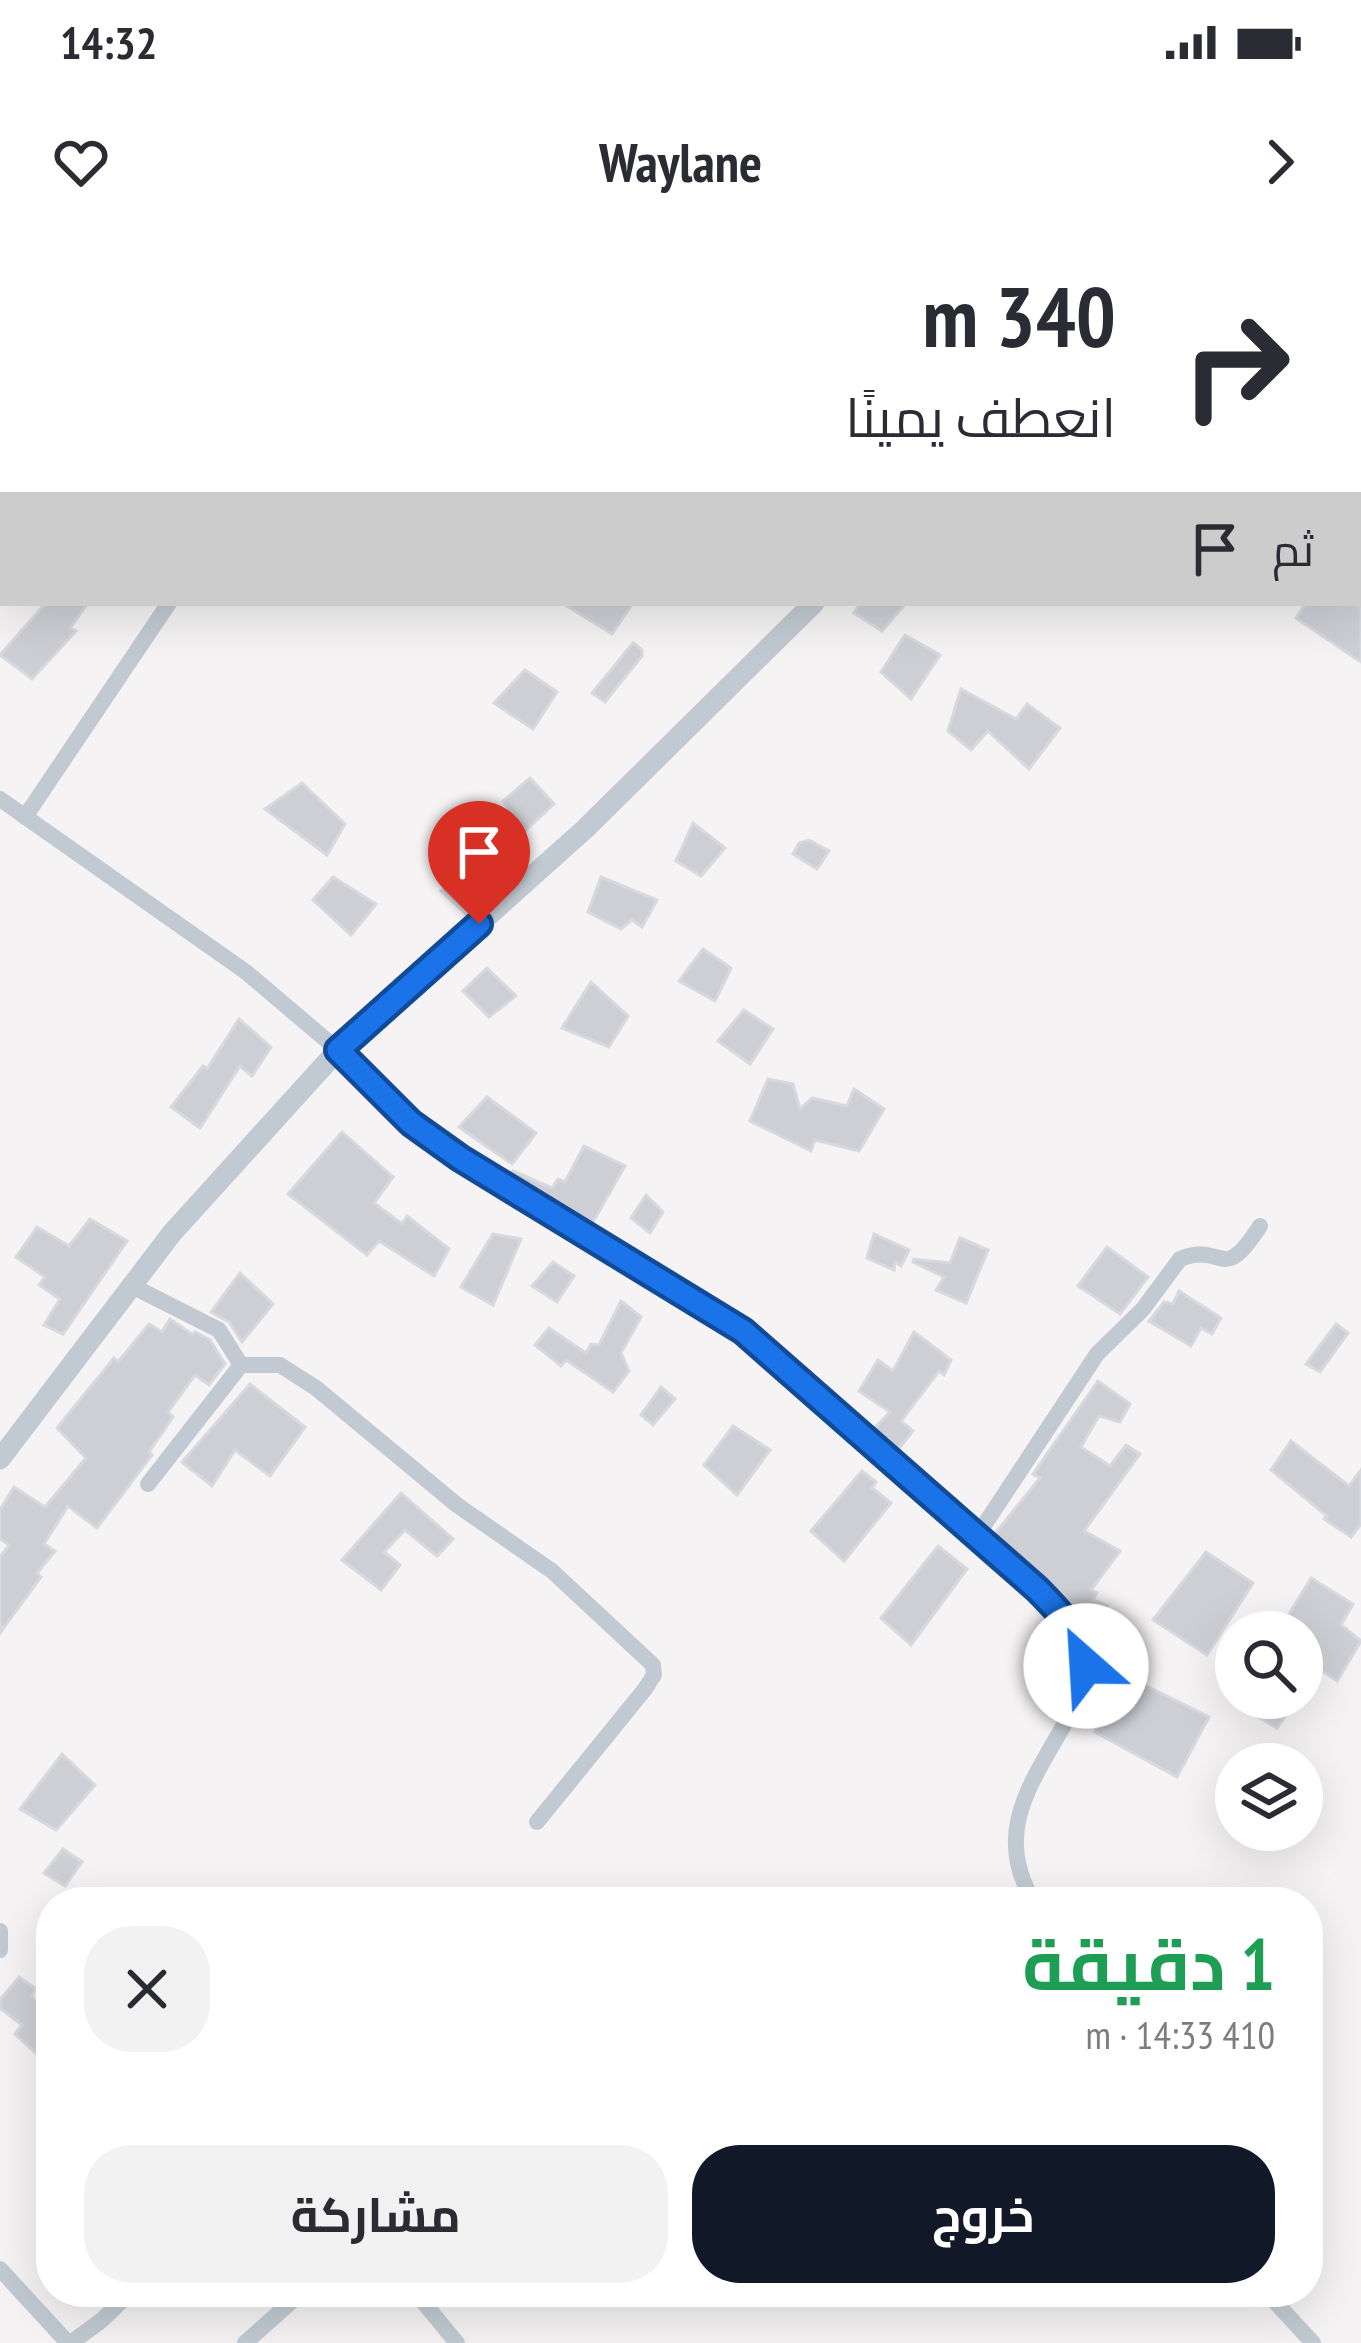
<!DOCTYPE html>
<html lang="ar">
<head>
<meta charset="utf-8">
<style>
  :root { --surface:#fff; --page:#f2f2f3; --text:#2b2b33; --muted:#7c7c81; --accent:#111827 }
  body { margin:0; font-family:"PT Sans Narrow",Cairo,sans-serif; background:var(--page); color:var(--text); direction:rtl; height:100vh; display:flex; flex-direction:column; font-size:45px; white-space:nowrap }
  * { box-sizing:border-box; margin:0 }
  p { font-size:39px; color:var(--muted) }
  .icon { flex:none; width:66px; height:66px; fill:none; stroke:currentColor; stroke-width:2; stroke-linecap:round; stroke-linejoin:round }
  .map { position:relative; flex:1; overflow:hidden; direction:ltr }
  .sheet { position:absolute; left:36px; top:1647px; width:1287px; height:420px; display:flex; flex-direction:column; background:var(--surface); border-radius:48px; box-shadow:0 12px 48px #0002; direction:rtl }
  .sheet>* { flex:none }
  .top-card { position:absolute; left:0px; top:0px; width:1362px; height:366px; box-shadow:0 12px 48px #0002; direction:rtl; background:#fff; color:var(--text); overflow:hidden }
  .fabs { position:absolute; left:1215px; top:1371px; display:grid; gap:24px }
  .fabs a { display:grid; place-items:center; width:108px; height:108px; border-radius:50%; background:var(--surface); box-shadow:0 12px 48px #0002; font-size:60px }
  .pin { position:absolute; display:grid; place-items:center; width:102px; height:102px; color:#fff; margin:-123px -51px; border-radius:50% 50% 50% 0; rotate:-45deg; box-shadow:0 0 12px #0007 }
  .pin .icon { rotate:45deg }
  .me { position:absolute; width:132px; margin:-66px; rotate:334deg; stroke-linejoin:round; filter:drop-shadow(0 0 9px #0008) }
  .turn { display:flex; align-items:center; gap:42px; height:252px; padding:0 48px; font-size:54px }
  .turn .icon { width:156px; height:156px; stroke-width:2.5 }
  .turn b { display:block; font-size:84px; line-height:102px }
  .then { display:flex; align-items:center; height:114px; padding:0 48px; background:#0003; gap:24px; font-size:45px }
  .round { display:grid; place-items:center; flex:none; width:126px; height:126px; border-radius:48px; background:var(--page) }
  .headline { display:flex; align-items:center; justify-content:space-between; height:204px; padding:0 48px }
  h1 { font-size:72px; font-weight:700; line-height:90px; color:#1e9e55 }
  .button { display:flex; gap:24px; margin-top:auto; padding:24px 48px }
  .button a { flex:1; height:138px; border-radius:48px; background:var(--accent); color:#fff; font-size:48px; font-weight:700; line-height:138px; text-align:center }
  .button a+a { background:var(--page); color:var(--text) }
  .status { display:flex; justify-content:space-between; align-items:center; height:84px; padding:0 60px; background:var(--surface); direction:ltr }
  .status svg { height:33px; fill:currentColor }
  header { display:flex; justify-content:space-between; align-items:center; height:156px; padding:0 48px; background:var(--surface); font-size:54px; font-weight:700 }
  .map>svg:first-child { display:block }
  .building { fill:#cdcfd5; stroke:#d7d9de; stroke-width:3 }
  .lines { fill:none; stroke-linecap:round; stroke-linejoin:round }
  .minor { stroke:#c1cad2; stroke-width:16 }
  .tertiary { stroke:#c1cad2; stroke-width:21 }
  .route-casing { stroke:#114b97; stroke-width:30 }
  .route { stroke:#1a73e8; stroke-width:21 }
</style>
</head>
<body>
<div class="status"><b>14:32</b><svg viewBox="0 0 49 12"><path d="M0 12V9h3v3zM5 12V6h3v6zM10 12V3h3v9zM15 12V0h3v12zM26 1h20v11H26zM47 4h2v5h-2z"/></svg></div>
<header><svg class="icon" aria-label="forward" viewBox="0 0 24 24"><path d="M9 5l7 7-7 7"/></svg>Waylane<svg class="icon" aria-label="heart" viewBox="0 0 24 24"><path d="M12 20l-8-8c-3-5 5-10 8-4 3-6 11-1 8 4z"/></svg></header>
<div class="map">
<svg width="1361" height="2103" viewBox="0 0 1361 2103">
  <rect width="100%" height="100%" fill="#f5f3f3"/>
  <g class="building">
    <path d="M46,363h42l-18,25 6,3 -44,48 -32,-24z"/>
    <path d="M562,363h71l-21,31z"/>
    <path d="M860,363h46l-24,28 -28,-18z"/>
    <path d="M1306,363h55v59l-65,-44z"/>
    <path d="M905,395l35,20 -29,44 -30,-27z"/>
    <path d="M633,403l9,7v6l-37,46 -13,-9z"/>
    <path d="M525,430l32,22 -24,37 -39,-26z"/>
    <path d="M961,449l55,30 11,-15 33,24 -31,41 -41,-38 -17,19 -23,-19z"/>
    <path d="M530,538l24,26 -29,27 -22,-30z"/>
    <path d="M302,543l43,41 -18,31 -62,-46z"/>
    <path d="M693,583l32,25 -24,28 -25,-15z"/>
    <path d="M809,600l20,11 -12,18 -24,-15 6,-11z"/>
    <path d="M465,629l25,23 -23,23 -26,-24z"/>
    <path d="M333,637l43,27 -25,31 -38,-35z"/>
    <path d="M601,637l56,23 -15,27 -10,-7 -11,9 -33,-17z"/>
    <path d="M703,709l28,19 -16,33 -36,-20z"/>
    <path d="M487,728l29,28 -27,21 -26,-26z"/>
    <path d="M591,742l37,34 -19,31 -47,-19z"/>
    <path d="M744,770l29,19 -23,35 -32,-23z"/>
    <path d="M239,779l32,28 -19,29 -12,-10 -40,62 -29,-21 32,-41 4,3z"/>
    <path d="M768,839l25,5 7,25 12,-11 35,8 7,-17 30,20 -25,42 -44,-11 -4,11 -61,-30z"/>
    <path d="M487,857l49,36 -24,31 -53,-37z"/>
    <path d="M342,892l51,45 -19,26 28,21 5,-8 42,33 -15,27 -55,-35 -12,14 -79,-61z"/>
    <path d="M584,906l41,20 -33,58 -81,-50 2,-3 39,17 6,-9 7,3z"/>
    <path d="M646,955l17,17 -13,21 -19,-15z"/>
    <path d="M90,979l37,22 -64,93 -19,-9 16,-26 -21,-14 6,-8 -29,-20 21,-30 32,19z"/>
    <path d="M493,994l28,5 -28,66 -32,-18z"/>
    <path d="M874,994l35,16 -8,16 -6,-4 -1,8 -27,-12z"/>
    <path d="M960,998l28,12 -22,53 -30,-13 8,-13 -31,-15 1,-3 36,4z"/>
    <path d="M1107,1007l41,30 -28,37 -42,-28z"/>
    <path d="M553,1022l21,14 -17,26 -25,-16z"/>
    <path d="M240,1033l33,31 -31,38 -13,-20 -18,-10z"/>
    <path d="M1179,1051l42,27 -9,16 -11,-6 -10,18 -42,-25 15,-19 9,2z"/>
    <path d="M621,1061l20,16 -20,36 8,18 -16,21 -47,-32 -5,6 -26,-21 14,-17 37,25 5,-9 8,1z"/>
    <path d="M170,1079l23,16 2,-3 15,8 15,24 -16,21 -14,-10 -27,37 5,5 -24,35 3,3 -55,73 -29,-22 -24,38 11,7 -18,22 4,4 -41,56v-76l9,-12 -9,-6v-29l14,-23 31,20 41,-49 -29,-30 57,-70 4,4 31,-38 13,8z"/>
    <path d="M1336,1084l12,9 -28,39 -14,-8z"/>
    <path d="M914,1092l37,28 -7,15 -5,-4 -38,50 12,10 -16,20 -24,-21 17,-18 -31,-21 19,-31 15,11z"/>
    <path d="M1098,1141l32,23 -10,18 -21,-6 -18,31 29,19 16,-21 14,9 -56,77 36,20 -29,39 6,3 -4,7 14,6 -12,17 -17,-11 -85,-76 47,-58 -7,-4z"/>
    <path d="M250,1144l55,43 -35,49 -35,-26 -23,36 -30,-24z"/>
    <path d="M661,1147l14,12 -22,26 -12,-10z"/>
    <path d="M733,1186l37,24 -33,45 -33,-30z"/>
    <path d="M1291,1201l58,45 12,-16v54l-10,13 -27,-18 3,-3 -56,-46z"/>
    <path d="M862,1231l14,11 -4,6 19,15 -47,58 -33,-30z"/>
    <path d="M401,1253l52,46 -16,17 -32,-26 -21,22 16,13 -19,25 -39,-30z"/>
    <path d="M938,1306l29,23 -56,76 -30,-27z"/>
    <path d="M1206,1312l47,31 -46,72 -54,-35z"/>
    <path d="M1311,1338l42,26 -12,21 20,16 -24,40 -35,-23v-26h-24z"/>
    <path d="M1118,1432l91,45 -32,60 -82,-45z"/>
    <path d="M1259,1458l28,16 -10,14 -26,-15z"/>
    <path d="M62,1514l33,31 -39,45 -36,-21z"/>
    <path d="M63,1609l19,13 -17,24 -21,-13z"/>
    <path d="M19,1737l17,12 -4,7 19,17v33l-9,13 -27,-25 7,-9 -22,-17v-8z"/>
  </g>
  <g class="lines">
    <g class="minor">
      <path d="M108,0l3,3"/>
      <path d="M1144,0l3,3"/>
      <path d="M393,3l2,-3"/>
      <path d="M0,235l3,-4"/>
      <path d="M0,559l246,173 92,78 73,73 49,35 283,173 324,288c8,14 16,26 18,43 3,19 -6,35 -15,52 -35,65 -80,116 -36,188"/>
      <path d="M25,577l144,-214"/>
      <path d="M132,1046l87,44 22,35h39l36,23 141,117 95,66 101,94 1,10 -9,14 -108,133"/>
      <path d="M148,1244l93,-119"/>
      <path d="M977,1296l120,-182 46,-45 37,-50c44,-18 41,28 80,-33"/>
      <path d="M0,1691v19"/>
      <path d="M0,2029l68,74"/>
      <path d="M415,2052l42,51"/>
      <path d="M1266,2052l47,51"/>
      <path d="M71,2103l31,-23 29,-28"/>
      <path d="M245,2103l57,-51"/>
    </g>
    <g class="tertiary">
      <path d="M1195,3l3,-3"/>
      <path d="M0,1219l172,-226 166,-183 247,-221 229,-226"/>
    </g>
  </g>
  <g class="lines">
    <defs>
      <path id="route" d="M479,684l-141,126 73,73 49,35 283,173 294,258c24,24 42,43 49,77"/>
    </defs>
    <use href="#route" class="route-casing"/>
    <use href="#route" class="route"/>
  </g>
</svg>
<div class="fabs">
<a><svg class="icon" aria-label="search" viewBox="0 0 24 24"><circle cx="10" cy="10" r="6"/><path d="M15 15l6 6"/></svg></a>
<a><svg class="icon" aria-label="layers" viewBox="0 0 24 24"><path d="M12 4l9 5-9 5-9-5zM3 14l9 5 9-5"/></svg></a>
</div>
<div class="pin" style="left:479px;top:684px;background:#d93025"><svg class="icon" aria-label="arrive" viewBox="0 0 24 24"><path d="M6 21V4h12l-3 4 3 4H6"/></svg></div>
<svg class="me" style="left:1086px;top:1426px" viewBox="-20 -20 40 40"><circle r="19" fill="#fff"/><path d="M0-13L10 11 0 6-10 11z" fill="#1a73e8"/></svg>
<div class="top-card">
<div class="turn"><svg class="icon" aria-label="right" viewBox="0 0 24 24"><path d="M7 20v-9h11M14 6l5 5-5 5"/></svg><div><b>340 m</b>انعطف يمينًا</div></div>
<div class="then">ثم<svg class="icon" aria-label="arrive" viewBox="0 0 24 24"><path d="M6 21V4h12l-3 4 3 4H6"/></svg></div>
</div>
<section class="sheet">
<div class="headline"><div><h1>1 دقيقة</h1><p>410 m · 14:33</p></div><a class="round"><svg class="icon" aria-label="close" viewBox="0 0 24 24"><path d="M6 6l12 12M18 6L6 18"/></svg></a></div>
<div class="button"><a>خروج</a><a>مشاركة</a></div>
</section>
</div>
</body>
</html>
